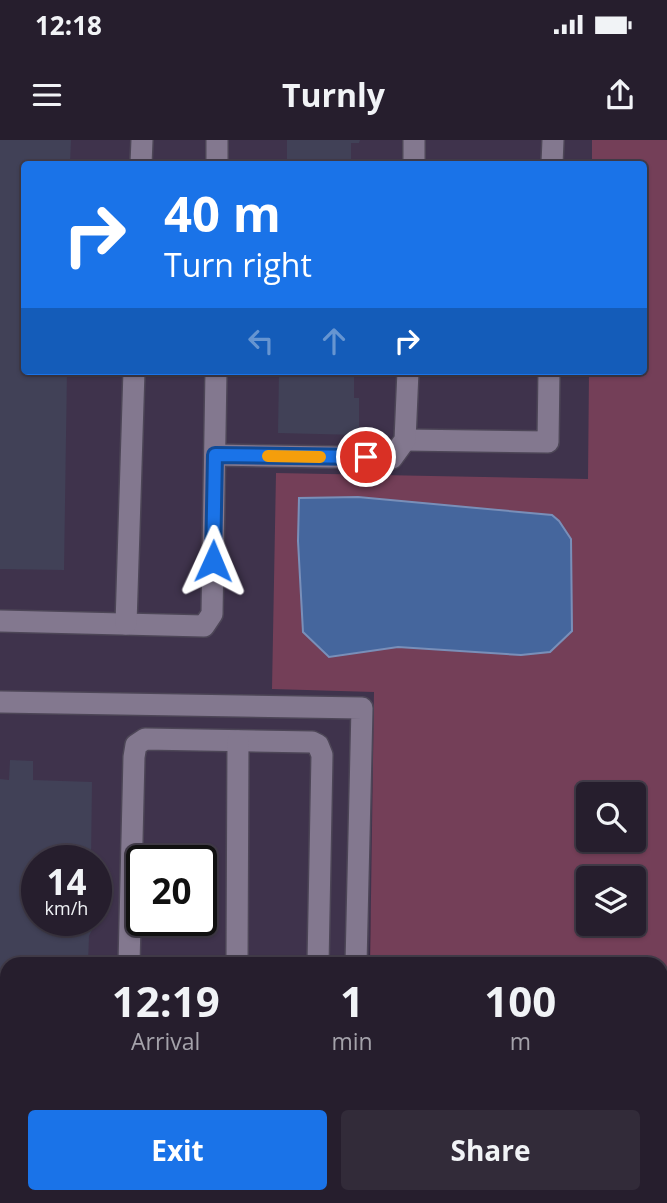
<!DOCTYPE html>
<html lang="en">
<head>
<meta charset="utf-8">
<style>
  :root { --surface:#261e2d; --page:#322b39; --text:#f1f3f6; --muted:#a4a2aa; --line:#423c49; --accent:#1a73e8 }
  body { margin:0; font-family:"Open Sans",sans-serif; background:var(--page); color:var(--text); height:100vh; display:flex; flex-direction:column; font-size:26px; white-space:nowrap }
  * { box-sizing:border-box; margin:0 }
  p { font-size:23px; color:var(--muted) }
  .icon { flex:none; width:38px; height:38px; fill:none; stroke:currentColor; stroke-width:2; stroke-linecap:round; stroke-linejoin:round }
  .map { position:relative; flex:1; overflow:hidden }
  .details { position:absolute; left:0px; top:817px; width:668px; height:247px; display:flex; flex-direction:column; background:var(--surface); border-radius:21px 21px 0 0; box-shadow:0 2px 5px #0004,0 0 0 2px var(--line) }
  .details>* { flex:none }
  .guide { position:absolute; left:21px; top:21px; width:626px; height:214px; border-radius:7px; box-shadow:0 2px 5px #0004,0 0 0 2px var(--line); background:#1a73e8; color:#fff; overflow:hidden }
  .fabs { position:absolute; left:576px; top:642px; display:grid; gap:14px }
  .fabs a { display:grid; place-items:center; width:70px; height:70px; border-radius:7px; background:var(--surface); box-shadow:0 2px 5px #0004,0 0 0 2px var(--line); font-size:35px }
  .speed { position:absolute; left:21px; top:705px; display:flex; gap:14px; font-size:35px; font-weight:700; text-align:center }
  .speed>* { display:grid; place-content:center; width:91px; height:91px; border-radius:50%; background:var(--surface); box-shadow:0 2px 5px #0004,0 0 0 2px var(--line); line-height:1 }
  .speed small { font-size:18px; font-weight:400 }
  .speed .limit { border:4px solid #111; border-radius:10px; background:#fff; color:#111 }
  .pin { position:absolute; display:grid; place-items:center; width:60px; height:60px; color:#fff; margin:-30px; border:4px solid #fff; border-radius:50%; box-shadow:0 2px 7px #0007 }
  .me { position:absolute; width:77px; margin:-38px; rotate:1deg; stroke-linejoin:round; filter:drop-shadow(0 0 5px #0008) }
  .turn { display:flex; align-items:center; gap:24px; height:147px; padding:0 28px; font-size:32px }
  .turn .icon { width:91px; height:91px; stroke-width:2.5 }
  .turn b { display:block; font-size:49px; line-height:60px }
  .lanes { display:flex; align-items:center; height:66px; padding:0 28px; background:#0003; justify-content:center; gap:35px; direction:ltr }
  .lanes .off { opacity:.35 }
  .eta { display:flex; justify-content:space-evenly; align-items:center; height:119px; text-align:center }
  .eta b { font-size:42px; font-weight:700; line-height:49px }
  .button { display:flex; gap:14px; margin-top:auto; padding:14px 28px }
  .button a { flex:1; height:80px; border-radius:7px; background:var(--accent); color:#fff; font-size:28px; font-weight:700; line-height:80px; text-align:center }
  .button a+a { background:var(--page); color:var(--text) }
  .status { display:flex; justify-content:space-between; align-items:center; height:49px; padding:0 35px; background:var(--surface); direction:ltr }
  .status svg { height:19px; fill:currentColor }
  header { display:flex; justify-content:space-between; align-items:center; height:91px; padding:0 28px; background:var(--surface); font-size:32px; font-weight:700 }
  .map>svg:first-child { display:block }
  .built { fill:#3f334c; fill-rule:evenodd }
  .green { fill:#743f58; fill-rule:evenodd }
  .water { fill:#45669d; stroke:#798fb9; stroke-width:2 }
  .building { fill:#414157 }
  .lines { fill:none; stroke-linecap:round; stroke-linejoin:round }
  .minor-casing { stroke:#4d4657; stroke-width:24 }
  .minor { stroke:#83788f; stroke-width:21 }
  .route-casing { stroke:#114b97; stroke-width:18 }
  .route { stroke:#1a73e8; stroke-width:12 }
  .slow { stroke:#f59e0b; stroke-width:12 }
</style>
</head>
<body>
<div class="status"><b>12:18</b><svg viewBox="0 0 49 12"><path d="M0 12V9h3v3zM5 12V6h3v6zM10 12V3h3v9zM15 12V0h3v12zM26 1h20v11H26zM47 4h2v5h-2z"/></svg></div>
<header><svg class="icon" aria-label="menu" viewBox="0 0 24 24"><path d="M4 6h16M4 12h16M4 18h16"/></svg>Turnly<svg class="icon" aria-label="share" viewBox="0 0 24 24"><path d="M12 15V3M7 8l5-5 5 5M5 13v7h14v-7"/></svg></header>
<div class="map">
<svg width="667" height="1063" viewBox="0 0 667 1063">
  <rect width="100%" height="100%" fill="#32283c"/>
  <g class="built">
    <path d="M0,0h667v558l-288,-7 -10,273h-362v91h-7zM24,24h620v207h-620zM37,721h59v59h-59zM142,721h59v59h-59z"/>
    <path d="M0,964h7v93h610v6h-617z"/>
  </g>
  <path class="green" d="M592,0h75v888l-5,7v-71h-292l4,-272 -102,-3 4,-216 312,6 1,-108h55v-207h-52zM588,654h46v46h-46zM588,738h46v46h-46z"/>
  <path class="water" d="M358,357l194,18 7,6 12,18 1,92 -22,21 -29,3 -123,-8 -69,10 -26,-25 -5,-91 1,-43z"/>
  <g class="building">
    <path d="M0,0h71l-1,24h-46v207h43l-3,199 -64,-1z"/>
    <path d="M287,0h73l-1,3h-8v21h-64z"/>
    <path d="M279,231h75v27h5v37l-81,-2z"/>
    <path d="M10,620l23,1v19l59,2 -1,79h-54v59h59v-37l7,14 -1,12 -13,27 -1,28h-81v72l-7,-1v-256l9,1z"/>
    <rect x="167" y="1057" width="348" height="6"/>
  </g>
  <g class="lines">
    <defs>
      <g id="minor">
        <path d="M141,24l1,-24"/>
        <path d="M217,24v-24"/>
        <path d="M414,24v-24"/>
        <path d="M552,24l1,-24"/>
        <path d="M405,300l143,2 1,-71"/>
        <path d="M215,315l177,3 13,-18 3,-69"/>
        <path d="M0,481l204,5 8,-12 4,-243"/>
        <path d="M126,484l8,-253"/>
        <path d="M0,562l362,6 -6,256"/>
        <path d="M129,824l5,-207 2,-12 9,-6 167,3 6,3 4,10 -4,209"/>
        <path d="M237,824l1,-223"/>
        <path d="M662,941h5"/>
        <path d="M0,942h7"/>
        <path d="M99,1057v6"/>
        <path d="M27,1063v-6"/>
        <path d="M547,1063v-6"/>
      </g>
    </defs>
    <use href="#minor" class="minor-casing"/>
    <use href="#minor" class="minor"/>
  </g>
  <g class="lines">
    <defs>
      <path id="route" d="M213,421l2,-106 151,2"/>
    </defs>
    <use href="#route" class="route-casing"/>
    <use href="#route" class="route"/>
    <path class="slow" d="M268,316l52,1"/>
  </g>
</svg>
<div class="fabs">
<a><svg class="icon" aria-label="search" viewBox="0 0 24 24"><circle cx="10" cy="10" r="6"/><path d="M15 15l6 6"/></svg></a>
<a><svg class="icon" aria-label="layers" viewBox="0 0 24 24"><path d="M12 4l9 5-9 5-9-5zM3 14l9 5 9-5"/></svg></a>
</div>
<div class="speed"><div>14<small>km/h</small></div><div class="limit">20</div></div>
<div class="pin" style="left:366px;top:317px;background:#d93025"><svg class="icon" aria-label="arrive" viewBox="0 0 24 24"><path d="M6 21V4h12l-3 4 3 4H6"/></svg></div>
<svg class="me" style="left:213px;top:421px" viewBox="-20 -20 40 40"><path d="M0-17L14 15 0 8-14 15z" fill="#1a73e8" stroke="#fff" stroke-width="4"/></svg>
<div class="guide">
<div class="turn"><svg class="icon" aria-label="right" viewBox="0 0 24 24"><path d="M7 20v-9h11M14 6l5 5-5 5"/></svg><div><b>40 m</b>Turn right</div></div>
<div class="lanes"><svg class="icon off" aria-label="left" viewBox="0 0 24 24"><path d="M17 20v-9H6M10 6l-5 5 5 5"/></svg><svg class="icon off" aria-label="ahead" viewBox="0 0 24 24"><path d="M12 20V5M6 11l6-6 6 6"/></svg><svg class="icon" aria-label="right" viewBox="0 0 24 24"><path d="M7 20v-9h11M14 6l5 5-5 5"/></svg></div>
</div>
<section class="details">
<div class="eta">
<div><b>12:19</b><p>Arrival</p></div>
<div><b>1</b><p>min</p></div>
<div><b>100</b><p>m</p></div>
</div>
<div class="button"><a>Exit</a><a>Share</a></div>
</section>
</div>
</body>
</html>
